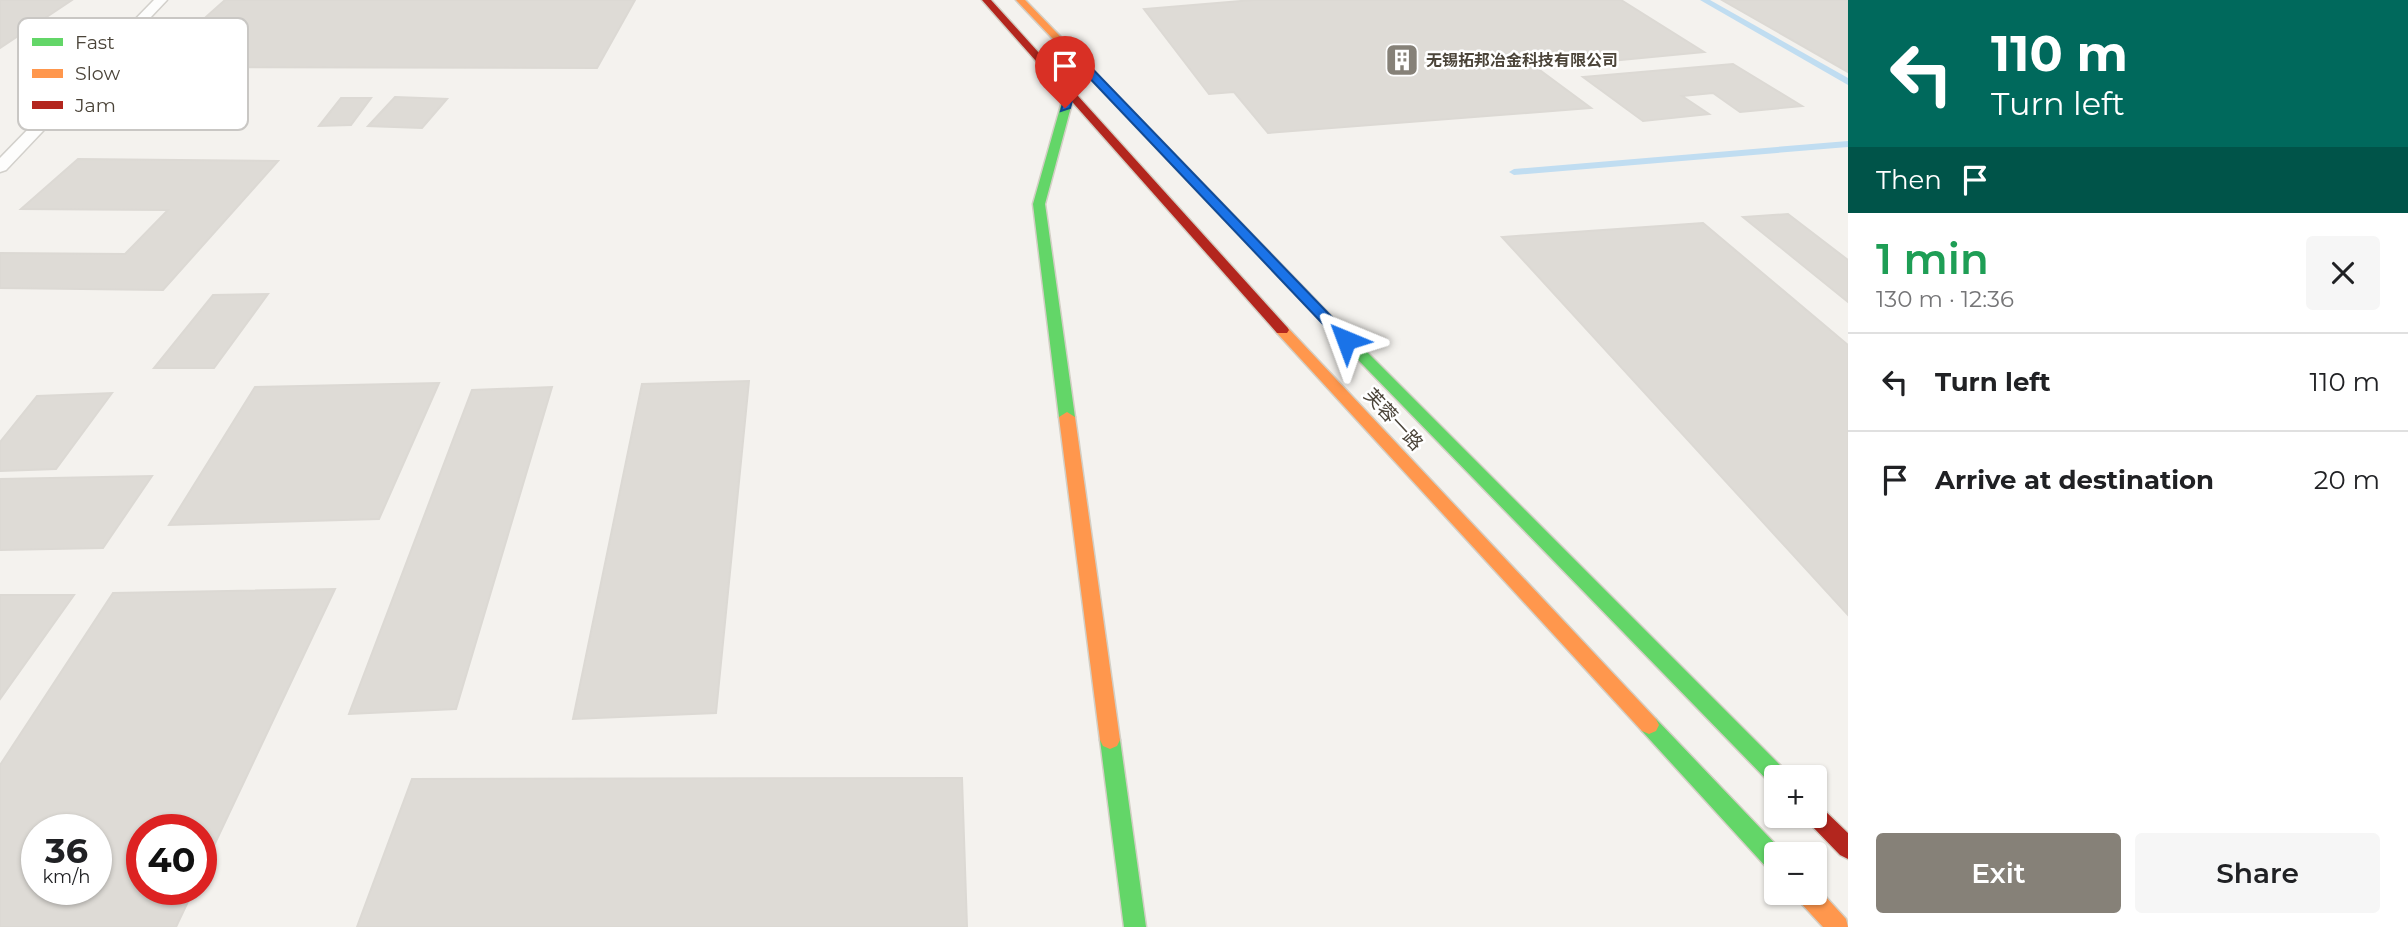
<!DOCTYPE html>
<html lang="en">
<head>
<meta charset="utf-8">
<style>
  :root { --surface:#fff; --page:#f6f6f6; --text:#202124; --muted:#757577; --line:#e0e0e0; --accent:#868178 }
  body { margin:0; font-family:Montserrat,"Noto Sans SC",sans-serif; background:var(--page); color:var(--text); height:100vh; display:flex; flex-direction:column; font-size:26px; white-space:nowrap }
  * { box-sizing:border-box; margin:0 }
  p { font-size:23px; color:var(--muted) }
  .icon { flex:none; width:38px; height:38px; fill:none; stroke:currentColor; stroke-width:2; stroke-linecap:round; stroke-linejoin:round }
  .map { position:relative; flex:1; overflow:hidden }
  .details { display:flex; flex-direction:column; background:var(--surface); width:560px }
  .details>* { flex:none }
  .hud { background:#00695c; color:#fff; overflow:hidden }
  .fabs { position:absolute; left:1764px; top:765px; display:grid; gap:14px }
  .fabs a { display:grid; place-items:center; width:63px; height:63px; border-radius:7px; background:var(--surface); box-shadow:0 2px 5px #0004; font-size:35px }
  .speed { position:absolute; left:21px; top:814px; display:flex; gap:14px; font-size:35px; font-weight:700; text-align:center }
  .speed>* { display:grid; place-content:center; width:91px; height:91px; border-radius:50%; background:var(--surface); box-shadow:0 2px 5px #0004; line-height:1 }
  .speed small { font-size:18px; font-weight:400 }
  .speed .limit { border:10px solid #d22; background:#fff; color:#111 }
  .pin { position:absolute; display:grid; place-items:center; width:60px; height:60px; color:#fff; margin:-72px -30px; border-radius:50% 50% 50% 0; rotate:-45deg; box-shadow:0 0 7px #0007 }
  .pin .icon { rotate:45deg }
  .me { position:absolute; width:77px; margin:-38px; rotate:316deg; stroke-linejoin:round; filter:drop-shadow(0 0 5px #0008) }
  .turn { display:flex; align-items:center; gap:24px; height:147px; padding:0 28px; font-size:32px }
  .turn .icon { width:91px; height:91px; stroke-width:2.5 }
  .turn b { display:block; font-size:49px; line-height:60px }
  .then { display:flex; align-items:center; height:66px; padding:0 28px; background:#0003; gap:14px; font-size:26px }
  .round { display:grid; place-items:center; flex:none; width:74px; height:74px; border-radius:7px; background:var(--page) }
  .overview { display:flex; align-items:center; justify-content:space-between; height:119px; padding:0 28px }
  h1 { font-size:42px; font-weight:600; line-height:52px; color:#1e9e55 }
  .cta { display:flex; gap:14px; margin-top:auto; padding:14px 28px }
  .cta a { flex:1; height:80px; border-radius:7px; background:var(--accent); color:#fff; font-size:28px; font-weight:600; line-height:80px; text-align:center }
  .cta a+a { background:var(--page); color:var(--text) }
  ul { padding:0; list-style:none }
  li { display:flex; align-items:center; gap:21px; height:98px; padding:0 28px; border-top:2px solid var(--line) }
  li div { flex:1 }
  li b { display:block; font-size:26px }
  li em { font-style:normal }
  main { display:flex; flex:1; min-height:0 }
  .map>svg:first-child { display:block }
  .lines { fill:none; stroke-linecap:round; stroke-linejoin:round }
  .stream { fill:#c0ddf1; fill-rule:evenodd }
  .building { fill:#dedbd6; stroke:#dcd9d4; stroke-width:2; fill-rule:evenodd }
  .lane-casing { stroke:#d2d0cb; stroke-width:3 }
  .fast-casing { stroke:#d3cfc5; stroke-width:3 }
  .slow-casing { stroke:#d3cfc5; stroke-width:3 }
  .jam-casing { stroke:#d3cfc5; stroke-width:3 }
  .lane { fill:#fdfdfc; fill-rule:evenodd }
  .fast { fill:#63d668; fill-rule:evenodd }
  .slow { fill:#ff974d; fill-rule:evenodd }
  .jam { fill:#b3261e; fill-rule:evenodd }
  .route { fill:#1a73e8; stroke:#114b97; stroke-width:2 }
  .labels { text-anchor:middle; stroke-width:5; stroke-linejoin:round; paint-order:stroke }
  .far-poi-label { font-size:16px; font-weight:bold; fill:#4b4439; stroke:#fff; text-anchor:start }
  .street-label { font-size:19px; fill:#4b4439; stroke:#fff }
  .key { fill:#fff; stroke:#c9c7c4; stroke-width:2 }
  .key-label { font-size:19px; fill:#4b4439 }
</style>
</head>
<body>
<main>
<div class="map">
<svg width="1848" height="927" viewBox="0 0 1848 927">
  <rect width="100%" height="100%" fill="#f4f2ee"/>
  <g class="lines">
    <g class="stream">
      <path d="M1700,0h10l138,78v7z"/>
      <path d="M1848,141v6l-334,28 -5,-3 5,-3z"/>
    </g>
  </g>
  <g class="building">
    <path d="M0,0h72l-72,48z"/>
    <path d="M225,0h410l-38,68 -447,-1z"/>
    <path d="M1253,0h368l83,52 -167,16 54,40 -323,25 -34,-41 -25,2 -65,-85z"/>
    <path d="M1722,0h126v72z"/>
    <path d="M1733,64l69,42 -62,6 -27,-19 -31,3 27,18 -66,7 -60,-44z"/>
    <path d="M395,97l52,2 -25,29 -54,-2z"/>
    <path d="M341,98h30l-20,27 -32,1z"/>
    <path d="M78,159l200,2 -115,129 -163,-2v-35l125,1 43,-44 -147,-1z"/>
    <path d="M1788,214l60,46v42l-105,-85z"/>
    <path d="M1703,223l145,122v270l-346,-378z"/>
    <path d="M268,294l-54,74h-60l59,-73z"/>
    <path d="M749,381l-33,332 -143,6 69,-335z"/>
    <path d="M439,383l-60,136 -210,6 86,-138z"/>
    <path d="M552,387l-96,322 -107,5 123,-324z"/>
    <path d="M112,393l-56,76 -56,2v-29l37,-46z"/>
    <path d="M152,476l-49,72 -103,2v-71z"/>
    <path d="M335,589l-134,284v-43h-59v59h52l-18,38h-176v-162l113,-172zM37,830h59v59h-59z"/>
    <path d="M0,595h74l-74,104z"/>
    <path d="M962,778l5,149h-610l55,-148z"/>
  </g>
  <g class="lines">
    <defs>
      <path id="lane" d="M154,0h13l-161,170 -6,2v-14z"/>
      <g id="fast">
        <path d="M1075,70l5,3 -35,131 30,213 -8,5 -8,-5 -26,-213 37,-131z"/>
        <path d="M1334,323l5,1 446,446 3,7h-12v9l-5,-2 -442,-454 -2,-3 2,-3z"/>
        <path d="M1649,716l7,3 128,134 -8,1v18l-8,-3 -126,-138 -3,-6 3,-6z"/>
        <path d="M1110,731l7,3 3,6 26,187h-22l-24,-187 3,-6z"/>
      </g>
      <g id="slow">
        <path d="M1016,0h9l314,324 2,3 -2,3h-10z"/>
        <path d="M1282,326l5,1 369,392 3,6 -3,6 -7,3 -7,-3 -365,-398 -2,-3z"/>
        <path d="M1067,412l8,5 45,323 -3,6 -7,3 -7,-3 -3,-6 -41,-323z"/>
        <path d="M1815,885l31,34 2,8h-25l-25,-27 -3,-8h20z"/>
      </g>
      <g id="jam">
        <path d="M982,0h9l296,327 2,3 -2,3h-10z"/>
        <path d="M1815,805l7,3 26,25v26l-8,-4 -32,-33 -3,-6h10z"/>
      </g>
    </defs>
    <use href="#lane" class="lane-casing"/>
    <use href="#fast" class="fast-casing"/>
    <use href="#slow" class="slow-casing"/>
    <use href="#jam" class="jam-casing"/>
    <use href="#lane" class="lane"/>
    <use href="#fast" class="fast"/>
    <use href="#slow" class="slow"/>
    <use href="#jam" class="jam"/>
  </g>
  <path class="route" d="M1075,58h7l269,279v6h-10l-260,-274 -11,39 -9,3z"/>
  <defs>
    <symbol id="building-square" viewBox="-11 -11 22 22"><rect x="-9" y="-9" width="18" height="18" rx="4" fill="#868178" stroke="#fff"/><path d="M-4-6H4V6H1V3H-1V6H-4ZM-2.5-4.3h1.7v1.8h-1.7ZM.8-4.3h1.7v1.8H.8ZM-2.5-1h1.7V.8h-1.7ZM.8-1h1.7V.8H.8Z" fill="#fff"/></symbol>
  </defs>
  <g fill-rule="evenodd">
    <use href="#building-square" x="1383" y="41" width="38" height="38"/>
  </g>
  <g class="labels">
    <g class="far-poi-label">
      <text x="1426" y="66">无锡拓邦冶金科技有限公司</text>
    </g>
    <g class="street-label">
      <text transform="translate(1394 419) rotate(47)" y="7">芙蓉一路</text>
    </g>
  </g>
  <rect x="18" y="18" width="230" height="112" rx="10" class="key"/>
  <rect x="32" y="38" width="31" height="8" fill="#63d668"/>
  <rect x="32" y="69" width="31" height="9" fill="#ff974d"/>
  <rect x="32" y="101" width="31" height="8" fill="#b3261e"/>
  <g class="key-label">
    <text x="75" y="49">Fast</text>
    <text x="75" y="80">Slow</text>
    <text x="75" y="112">Jam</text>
  </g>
</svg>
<div class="fabs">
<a>+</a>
<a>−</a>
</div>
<div class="speed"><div>36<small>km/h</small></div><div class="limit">40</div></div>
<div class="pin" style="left:1065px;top:108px;background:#d93025"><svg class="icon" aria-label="arrive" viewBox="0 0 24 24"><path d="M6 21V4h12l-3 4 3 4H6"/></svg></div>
<svg class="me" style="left:1346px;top:340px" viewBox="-20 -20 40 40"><path d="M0-17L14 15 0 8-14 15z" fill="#1a73e8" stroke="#fff" stroke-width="4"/></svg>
</div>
<section class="details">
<div class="hud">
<div class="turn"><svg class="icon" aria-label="left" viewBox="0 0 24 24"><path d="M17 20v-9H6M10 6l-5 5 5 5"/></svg><div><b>110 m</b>Turn left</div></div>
<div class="then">Then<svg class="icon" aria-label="arrive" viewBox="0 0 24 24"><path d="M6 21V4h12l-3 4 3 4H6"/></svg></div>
</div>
<div class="overview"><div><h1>1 min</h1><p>130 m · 12:36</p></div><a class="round"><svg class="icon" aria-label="close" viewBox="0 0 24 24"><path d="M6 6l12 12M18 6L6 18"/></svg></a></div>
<ul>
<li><svg class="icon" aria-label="left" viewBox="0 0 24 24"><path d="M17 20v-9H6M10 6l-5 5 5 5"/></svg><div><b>Turn left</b></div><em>110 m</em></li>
<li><svg class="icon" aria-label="arrive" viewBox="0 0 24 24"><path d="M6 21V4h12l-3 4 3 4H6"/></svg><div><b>Arrive at destination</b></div><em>20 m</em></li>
</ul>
<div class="cta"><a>Exit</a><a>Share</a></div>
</section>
</main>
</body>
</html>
